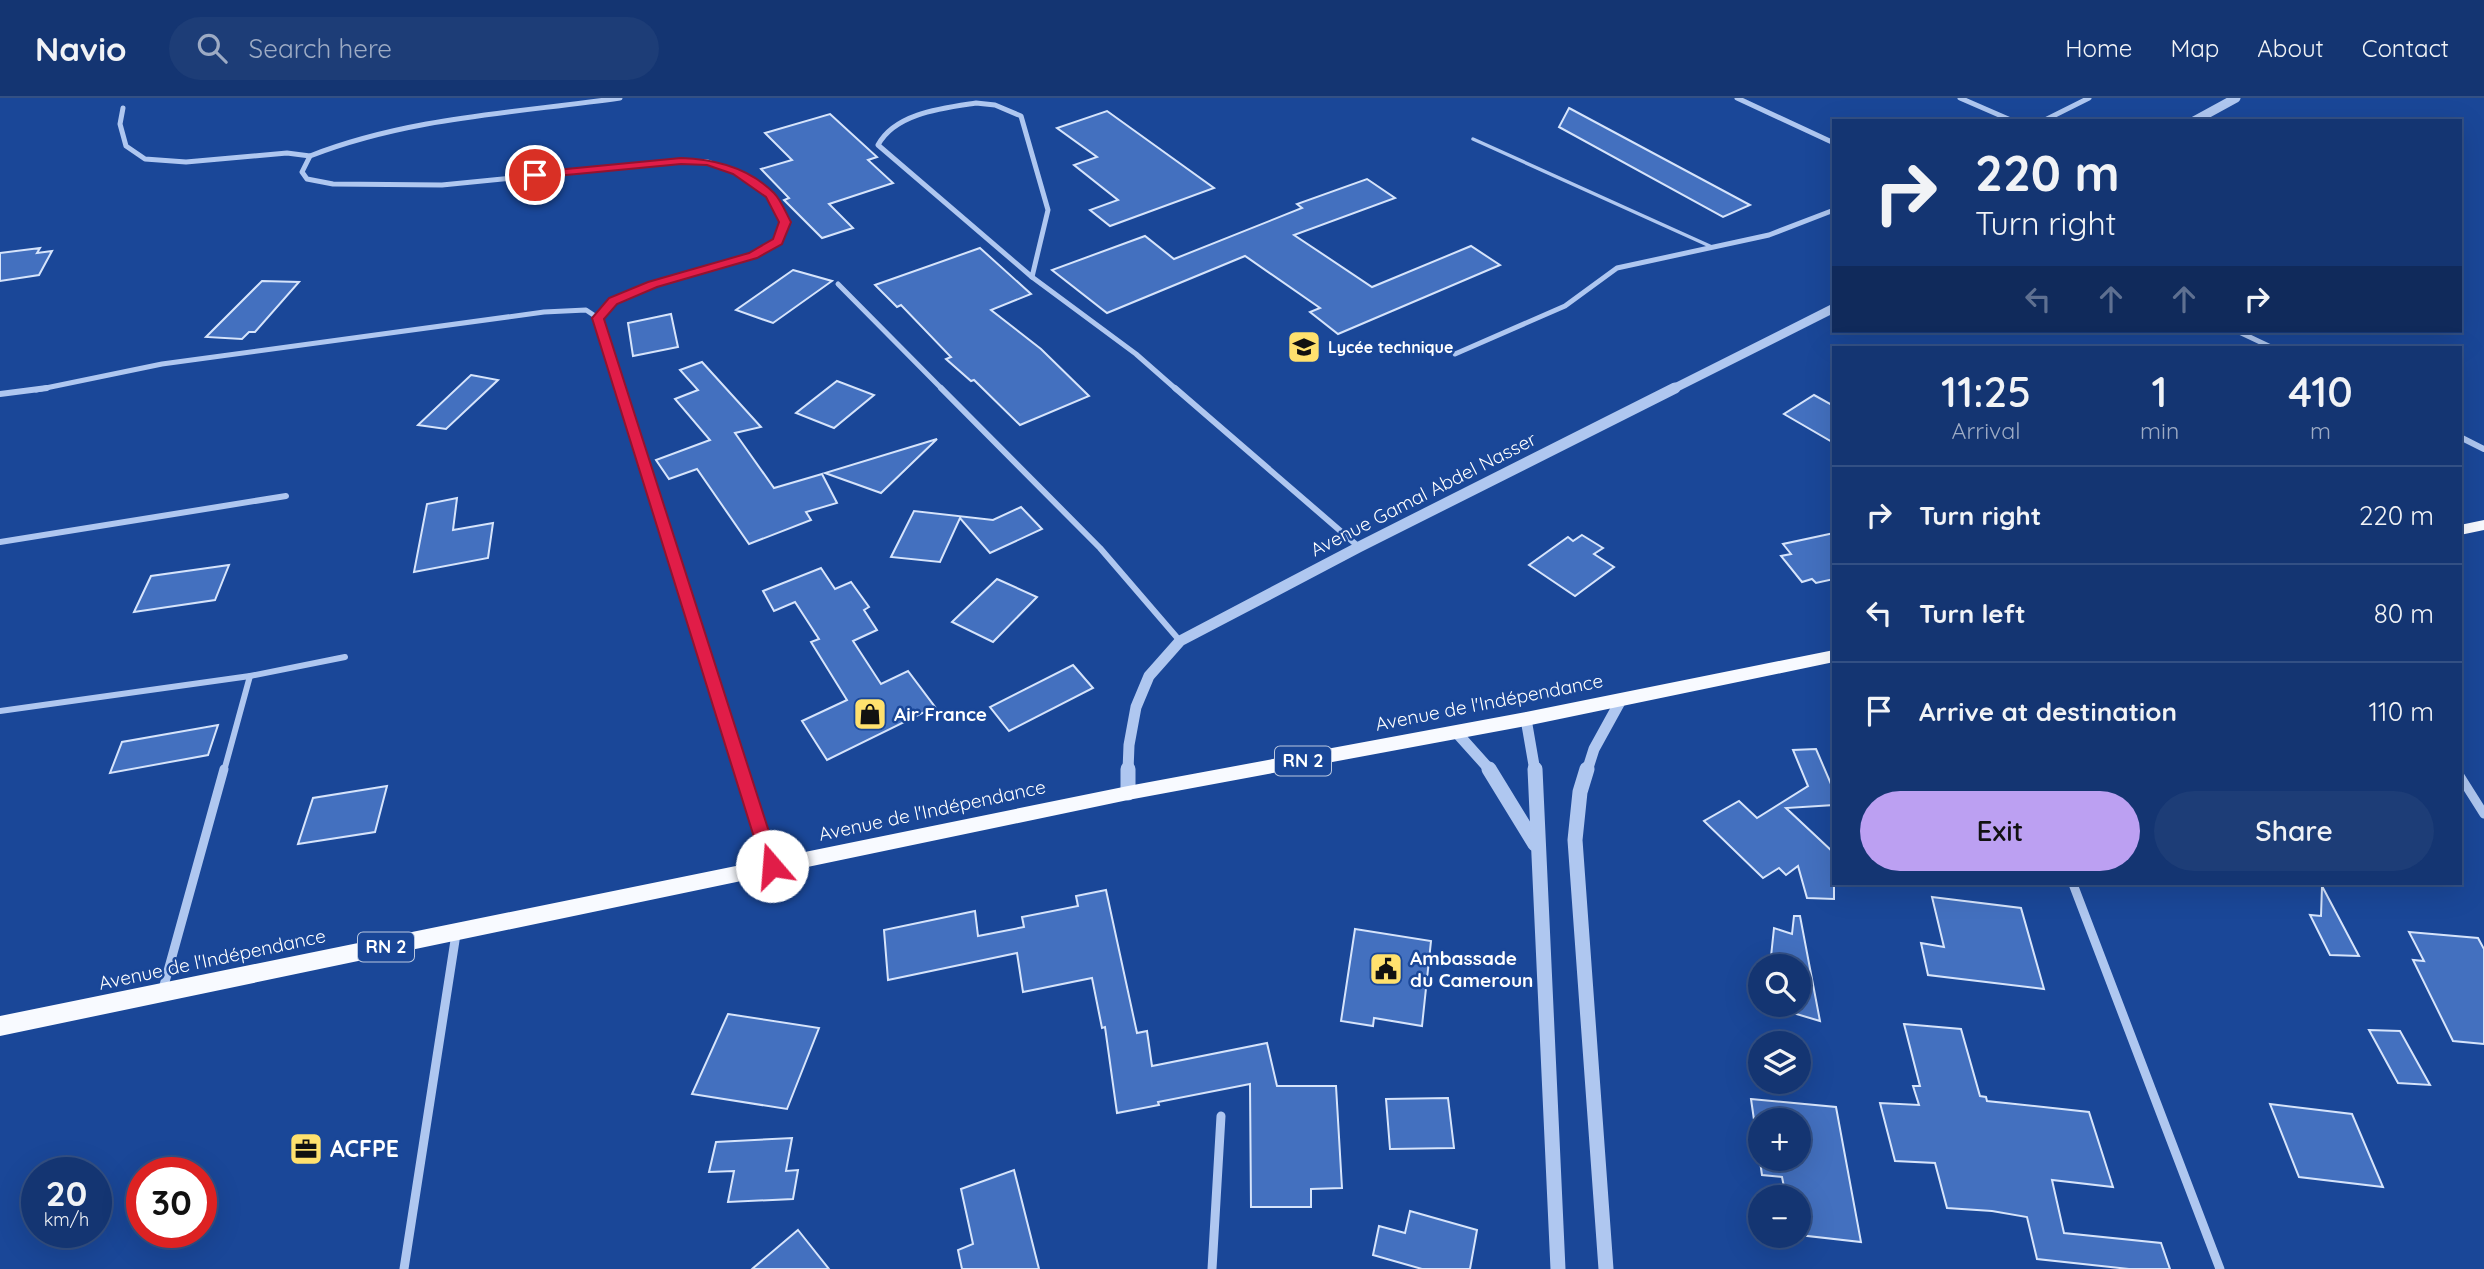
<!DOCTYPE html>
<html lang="en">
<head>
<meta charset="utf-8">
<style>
  :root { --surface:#143572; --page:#1d3d77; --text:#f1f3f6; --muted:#9dabc4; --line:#335084; --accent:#bca0f2 }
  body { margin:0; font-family:Quicksand,sans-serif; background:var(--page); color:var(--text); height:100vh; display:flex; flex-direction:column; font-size:26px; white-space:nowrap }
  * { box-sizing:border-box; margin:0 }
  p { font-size:23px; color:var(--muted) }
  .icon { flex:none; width:38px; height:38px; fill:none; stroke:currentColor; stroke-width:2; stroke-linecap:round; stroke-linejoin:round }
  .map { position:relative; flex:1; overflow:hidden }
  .side { position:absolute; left:1832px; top:248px; width:630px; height:539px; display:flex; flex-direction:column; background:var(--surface); border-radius:0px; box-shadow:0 7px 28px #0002,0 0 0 2px var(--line) }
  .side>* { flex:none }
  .hud { position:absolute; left:1832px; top:21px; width:630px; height:214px; border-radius:0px; box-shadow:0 7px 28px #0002,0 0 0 2px var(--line); background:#143572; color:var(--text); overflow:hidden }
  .controls { position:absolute; left:1748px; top:856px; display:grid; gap:14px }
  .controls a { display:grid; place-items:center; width:63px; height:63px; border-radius:50%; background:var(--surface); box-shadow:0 7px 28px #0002,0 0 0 2px var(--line); font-size:35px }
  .speed { position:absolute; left:21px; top:1059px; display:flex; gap:14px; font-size:35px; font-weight:700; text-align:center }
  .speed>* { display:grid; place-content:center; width:91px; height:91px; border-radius:50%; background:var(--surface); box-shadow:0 7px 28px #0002,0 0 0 2px var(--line); line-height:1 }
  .speed small { font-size:18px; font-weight:400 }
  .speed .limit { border:10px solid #d22; background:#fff; color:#111 }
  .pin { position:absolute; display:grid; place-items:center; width:60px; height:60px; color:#fff; margin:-30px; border:4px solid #fff; border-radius:50%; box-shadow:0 2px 7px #0007 }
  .me { position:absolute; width:77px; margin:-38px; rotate:342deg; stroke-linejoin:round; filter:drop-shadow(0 0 5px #0008) }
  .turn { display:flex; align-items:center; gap:24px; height:147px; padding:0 28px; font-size:32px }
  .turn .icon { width:91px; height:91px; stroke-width:2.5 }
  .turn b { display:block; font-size:49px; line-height:60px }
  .lanes { display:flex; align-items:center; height:66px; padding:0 28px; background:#0003; justify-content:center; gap:35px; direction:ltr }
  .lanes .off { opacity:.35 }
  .eta { display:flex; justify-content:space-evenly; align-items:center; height:119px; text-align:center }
  .eta b { font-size:42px; font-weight:600; line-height:49px }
  .button { display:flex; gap:14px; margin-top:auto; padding:14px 28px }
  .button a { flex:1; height:80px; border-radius:42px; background:var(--accent); color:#111; font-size:28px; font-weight:600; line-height:80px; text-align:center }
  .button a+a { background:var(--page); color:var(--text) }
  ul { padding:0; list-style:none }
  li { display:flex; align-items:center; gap:21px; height:98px; padding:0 28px; border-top:2px solid var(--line) }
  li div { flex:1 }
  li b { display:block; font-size:26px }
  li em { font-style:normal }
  header { display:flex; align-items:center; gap:42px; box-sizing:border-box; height:98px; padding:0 35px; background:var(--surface); border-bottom:2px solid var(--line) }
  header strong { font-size:33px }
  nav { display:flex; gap:38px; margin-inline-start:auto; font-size:24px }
  .search { width:490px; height:63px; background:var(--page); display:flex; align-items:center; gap:18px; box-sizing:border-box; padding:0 24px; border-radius:38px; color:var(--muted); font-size:26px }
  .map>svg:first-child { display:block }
  .building { fill:#4370bf; stroke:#d6e4fb; stroke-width:2; fill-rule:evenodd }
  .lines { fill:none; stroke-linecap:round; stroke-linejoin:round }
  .service { stroke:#afc7f0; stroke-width:3.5 }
  .minor-far2 { stroke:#afc7f0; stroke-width:5 }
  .minor-far1 { stroke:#afc7f0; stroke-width:6 }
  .minor { stroke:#afc7f0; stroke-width:9 }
  .tertiary-far2 { stroke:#afc7f0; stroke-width:9 }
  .tertiary-far1 { stroke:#afc7f0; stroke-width:11 }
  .tertiary { stroke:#afc7f0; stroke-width:15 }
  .primary { fill:#f8faff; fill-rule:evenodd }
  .route { fill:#e11d48; stroke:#92132f; stroke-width:2 }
  .labels { text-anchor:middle; stroke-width:5; stroke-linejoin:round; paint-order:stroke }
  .far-poi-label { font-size:16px; font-weight:bold; fill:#fff; stroke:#1a4798; text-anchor:start }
  .shield { fill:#1a4798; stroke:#bac8e0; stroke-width:2 }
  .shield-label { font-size:18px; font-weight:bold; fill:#fff }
  .street-label { font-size:19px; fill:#fff; stroke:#1a4798 }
  .poi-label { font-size:19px; font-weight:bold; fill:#fff; stroke:#1a4798; text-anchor:start }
  .near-poi-label { font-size:23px; font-weight:bold; fill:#fff; stroke:#1a4798; text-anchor:start }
</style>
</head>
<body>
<header>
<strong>Navio</strong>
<div class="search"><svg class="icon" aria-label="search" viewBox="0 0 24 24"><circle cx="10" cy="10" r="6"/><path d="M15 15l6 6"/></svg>Search here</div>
<nav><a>Home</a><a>Map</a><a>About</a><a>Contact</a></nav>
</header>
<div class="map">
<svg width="2484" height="1171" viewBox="0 0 2484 1171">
  <rect width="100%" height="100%" fill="#1a4798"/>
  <g class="building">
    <path d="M1569,10l181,97 -27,12 -164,-90z"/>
    <path d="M1107,13l107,77 -104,38 -20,-16 28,-10 -44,-35 23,-8 -40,-29z"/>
    <path d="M830,16l47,43 -9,3 25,23 -64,21 24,24 -31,10 -38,-38 5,-2 -28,-29 31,-9 -27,-27z"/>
    <path d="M1367,81l28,19 -101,37 78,52 99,-41 29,19 -162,69 -28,-22 10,-4 -75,-52 -138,57 -55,-43 93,-34 29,23 128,-51 -5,-4z"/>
    <path d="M40,150l-3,5 15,-2 -13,24 -39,6v-28z"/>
    <path d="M980,150l51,46 -40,16 50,39 48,47 -69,29 -46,-45 -3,1 -25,-22 5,-2 -50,-52 -4,2 -22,-22z"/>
    <path d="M793,172l39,11 -59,42 -37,-13z"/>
    <path d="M262,183l37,1 -44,50h-6l-7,7 -36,-2z"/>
    <path d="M671,216l7,33 -45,9 -5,-33z"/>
    <path d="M702,264l59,65 -26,6 39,55 48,-14 15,29 -31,9 5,8 -62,24 -52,-75 -28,10 -13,-19 54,-20 -35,-41 23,-9 -18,-20z"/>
    <path d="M471,277l27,5 -52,49 -28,-4z"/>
    <path d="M837,283l37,14 -40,33 -38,-15z"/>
    <path d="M1814,297l20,11v37l-50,-29z"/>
    <path d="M937,341l-56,54 -56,-20z"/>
    <path d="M457,400l-4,32 40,-7 -5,35 -74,14 13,-68z"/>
    <path d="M1021,409l21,22 -52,24 -30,-35 -20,44 -49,-5 23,-46 79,9z"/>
    <path d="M1834,435v46l-18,4 -4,-4 -10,3 -21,-26 10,-2 -8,-10z"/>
    <path d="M1582,437l21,13 -9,6 20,13 -39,29 -46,-31 39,-28 5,4z"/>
    <path d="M229,467l-14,35 -81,12 17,-36z"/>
    <path d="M821,470l14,21 16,-7 18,25 -5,3 13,20 -24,11 28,43 27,-13 27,36 -108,53 -25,-39 45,-21 -36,-58 8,-3 -24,-37 -21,9 -11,-20z"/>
    <path d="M997,481l40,18 -44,45 -41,-20z"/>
    <path d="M1073,567l20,23 -84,43 -19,-24z"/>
    <path d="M218,627l-10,30 -98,18 12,-31z"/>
    <path d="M1816,651l18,42v14l-48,3 48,45v46l-27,-1 -9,-32 -12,9 -7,-7 -16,10 -59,-57 35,-20 18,17 51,-32 -15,-36z"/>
    <path d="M387,688l-12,46 -77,12 15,-46z"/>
    <path d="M2322,788l37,70 -29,-1 -20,-40 11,1z"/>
    <path d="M1106,792l31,143 10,-2 5,35 115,-23 10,43h59l6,102 -31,1v18h-60l-1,-123 -92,18 1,3 -42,8 -12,-86 -3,1 -10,-50 -69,14 -6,-39 -129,27 -4,-50 91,-19 3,25 46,-9 -2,-10 56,-11 -2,-10z"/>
    <path d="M1932,799l89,11 23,81 -116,-14 -7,-32 23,4z"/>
    <path d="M1794,818h6l20,105 -37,-11 1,-6h15v-38h-29l4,-38 18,6z"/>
    <path d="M1355,831l76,12 -9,85 -48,-8 -1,8 -32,-5z"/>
    <path d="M2409,834l69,6 6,11v95l-31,-3 -40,-81 11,1z"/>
    <path d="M728,916l91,14 -32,81 -95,-15z"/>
    <path d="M1904,926l57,5 19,67 6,1 1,4 102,11 24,75 -61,-7 12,53 97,10 9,26h-41l-92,-10 -10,-42 -35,-6 -45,-3 -12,-45 -40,-2 -15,-58 39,2 -6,-19h7z"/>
    <path d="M2369,932l31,1 30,54 -32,-2z"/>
    <path d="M1448,1000l6,50 -64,1 -4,-50z"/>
    <path d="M1751,1001l85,8 25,135 -62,-7v-38h-13l-4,-20 -20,-2zM1760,1022h39v38h-39z"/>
    <path d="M2270,1006l82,10 31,73 -84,-10z"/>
    <path d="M792,1040l-6,33 12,-1 -5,29 -65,3 6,-31 -25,1 7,-30z"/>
    <path d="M1014,1072l25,99h-77l-4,-19 15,-6 -12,-55z"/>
    <path d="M1410,1113l67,19 -7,39h-48l-49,-14 6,-29 26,7z"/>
    <path d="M798,1132l31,39h-77z"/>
  </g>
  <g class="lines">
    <path class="service" d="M1473,41l239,108"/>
    <g class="minor-far2">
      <path d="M1737,0l97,45"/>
      <path d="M1960,0l53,23"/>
      <path d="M976,5l19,2 26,11 27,94 -16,67 -154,-132c17,-32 65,-37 98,-42z"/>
      <path d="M123,10l-3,16 6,22 19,13 41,3 101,-9 23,3"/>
      <path d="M2043,23l46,-23"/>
      <path d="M1032,179l104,77 41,36"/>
      <path d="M838,186l105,106"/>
      <path d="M598,220l23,72"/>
      <path d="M2237,233l36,17"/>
      <path d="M1455,256l110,-48 52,-38 152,-33 65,-25"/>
      <path d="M36,292l126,-26 382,-52 42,-2 12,8 15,-17 40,-17 100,-28 25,-15 7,-19 -15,-27 -34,-23 -28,-10 -27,-1 -239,24 -109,-1 -26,-5 -5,-7 8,-16c100,-39 205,-43 310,-58"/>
    </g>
    <g class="minor-far1">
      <path d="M620,290l122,383"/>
      <path d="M941,290l159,160 80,93"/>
      <path d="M1175,290l184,159"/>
      <path d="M0,296l47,-6"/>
      <path d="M2460,339l24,12"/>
      <path d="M0,444l286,-46"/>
      <path d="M0,613l250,-35 95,-19"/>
      <path d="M224,673l26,-95"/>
    </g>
    <g class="minor">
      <path d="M741,671l31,98"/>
      <path d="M2460,678l24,38"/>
      <path d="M2073,786l147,385"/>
      <path d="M163,891l61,-220"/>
      <path d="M404,1171l52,-335"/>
      <path d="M1212,1171l9,-153"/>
    </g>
    <g class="tertiary-far2">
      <path d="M2194,23l42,-23"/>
      <path d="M1671,292l163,-82"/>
    </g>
    <g class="tertiary-far1">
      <path d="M1526,621l9,52"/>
      <path d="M1456,634l35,39"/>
      <path d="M1128,673l1,-26 7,-38 13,-31 31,-35 179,-94 316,-159"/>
      <path d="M1587,673l7,-22 27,-49"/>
    </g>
    <g class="tertiary">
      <path d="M1489,671l46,75"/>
      <path d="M1535,671l23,500"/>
      <path d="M1587,671l-7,23 -5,48 31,429"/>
      <path d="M1128,695v-24"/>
    </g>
    <g class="primary">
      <path d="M2484,422v10l-24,5v-10z"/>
      <path d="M1834,552v12l-308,64 -398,74 -1128,236v-20l1128,-230 398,-74z"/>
    </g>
  </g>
  <path class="route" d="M681,60c34,1 68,10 93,35 7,7 12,20 17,29l-9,22 -25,14 -100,29 -40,17 -13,15 176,547 -2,6 -6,2 -7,-2 -2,-6 -171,-548 17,-20 39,-16 101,-29 24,-14 6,-17 -13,-25 -33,-23 -26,-9 -26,-1 -146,14 -5,-3 5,-3z"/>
  <defs>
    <symbol id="school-square" viewBox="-11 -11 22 22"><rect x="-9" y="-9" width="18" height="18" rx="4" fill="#ffe16e" stroke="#1a4798"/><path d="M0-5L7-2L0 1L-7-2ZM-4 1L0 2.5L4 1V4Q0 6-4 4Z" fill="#111"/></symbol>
    <symbol id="shop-square" viewBox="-11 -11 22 22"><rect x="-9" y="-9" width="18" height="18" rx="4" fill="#ffe16e" stroke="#1a4798"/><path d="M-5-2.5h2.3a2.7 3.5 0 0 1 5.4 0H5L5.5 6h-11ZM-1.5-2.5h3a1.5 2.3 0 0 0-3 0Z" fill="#111"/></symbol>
    <symbol id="civic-square" viewBox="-11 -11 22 22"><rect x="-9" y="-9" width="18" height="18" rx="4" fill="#ffe16e" stroke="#1a4798"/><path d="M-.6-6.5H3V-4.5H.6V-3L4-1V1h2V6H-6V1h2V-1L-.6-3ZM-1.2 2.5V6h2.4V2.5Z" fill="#111"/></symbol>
    <symbol id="office-square" viewBox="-11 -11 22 22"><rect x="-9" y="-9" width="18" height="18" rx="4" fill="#ffe16e" stroke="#1a4798"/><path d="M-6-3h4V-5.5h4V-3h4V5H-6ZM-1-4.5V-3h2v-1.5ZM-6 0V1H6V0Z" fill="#111"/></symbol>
  </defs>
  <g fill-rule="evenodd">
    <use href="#school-square" x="1285" y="230" width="38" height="38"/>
    <use href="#shop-square" x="851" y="597" width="38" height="38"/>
    <use href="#civic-square" x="1367" y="852" width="38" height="38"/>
    <use href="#office-square" x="287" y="1032" width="38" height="38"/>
  </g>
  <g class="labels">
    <g class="far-poi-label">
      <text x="1328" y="255">Lycée technique</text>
    </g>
    <g class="shield">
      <rect x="1275" y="648.5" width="56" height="29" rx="5"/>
      <rect x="358" y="834.5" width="56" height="29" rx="5"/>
    </g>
    <g class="shield-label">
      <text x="1303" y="669">RN 2</text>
      <text x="386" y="855">RN 2</text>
    </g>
    <g class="street-label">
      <text transform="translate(1423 396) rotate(-27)" y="7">Avenue Gamal Abdel Nasser</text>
      <text transform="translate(1489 604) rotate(-11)" y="7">Avenue de l'Indépendance</text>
      <text transform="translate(932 712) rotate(-12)" y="7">Avenue de l'Indépendance</text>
      <text transform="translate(212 861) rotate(-12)" y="7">Avenue de l'Indépendance</text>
    </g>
    <g class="poi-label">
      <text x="894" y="623">Air France</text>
      <text x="1410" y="867">Ambassade<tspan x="1410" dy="22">du Cameroun</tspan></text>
    </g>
    <g class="near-poi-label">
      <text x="330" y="1059">ACFPE</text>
    </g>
  </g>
</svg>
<div class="controls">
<a><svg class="icon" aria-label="search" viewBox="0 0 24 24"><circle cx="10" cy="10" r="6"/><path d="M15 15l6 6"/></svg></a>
<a><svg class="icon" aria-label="layers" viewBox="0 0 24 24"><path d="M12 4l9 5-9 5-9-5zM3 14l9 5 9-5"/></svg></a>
<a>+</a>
<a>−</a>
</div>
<div class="speed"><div>20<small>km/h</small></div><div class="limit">30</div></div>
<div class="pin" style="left:535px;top:77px;background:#d93025"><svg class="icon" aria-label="arrive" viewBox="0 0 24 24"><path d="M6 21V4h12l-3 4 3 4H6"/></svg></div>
<svg class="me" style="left:772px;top:768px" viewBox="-20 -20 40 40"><circle r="19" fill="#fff"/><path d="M0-13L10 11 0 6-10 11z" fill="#e11d48"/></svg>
<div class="hud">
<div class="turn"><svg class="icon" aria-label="right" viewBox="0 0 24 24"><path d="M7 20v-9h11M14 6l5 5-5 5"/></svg><div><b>220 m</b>Turn right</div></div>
<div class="lanes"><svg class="icon off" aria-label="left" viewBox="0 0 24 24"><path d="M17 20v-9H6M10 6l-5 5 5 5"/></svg><svg class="icon off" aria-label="ahead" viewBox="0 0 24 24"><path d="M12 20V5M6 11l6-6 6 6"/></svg><svg class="icon off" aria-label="ahead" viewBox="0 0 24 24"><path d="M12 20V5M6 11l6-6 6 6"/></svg><svg class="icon" aria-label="right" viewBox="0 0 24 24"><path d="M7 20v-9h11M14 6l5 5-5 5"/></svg></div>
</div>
<section class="side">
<div class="eta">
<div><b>11:25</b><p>Arrival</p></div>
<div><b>1</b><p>min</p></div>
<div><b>410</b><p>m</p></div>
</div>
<ul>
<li><svg class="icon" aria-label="right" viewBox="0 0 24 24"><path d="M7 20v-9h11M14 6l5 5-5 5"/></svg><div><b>Turn right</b></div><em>220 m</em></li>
<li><svg class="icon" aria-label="left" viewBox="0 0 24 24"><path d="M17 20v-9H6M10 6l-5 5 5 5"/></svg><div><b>Turn left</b></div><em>80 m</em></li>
<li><svg class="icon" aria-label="arrive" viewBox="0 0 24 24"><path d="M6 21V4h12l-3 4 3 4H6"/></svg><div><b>Arrive at destination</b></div><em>110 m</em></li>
</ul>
<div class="button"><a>Exit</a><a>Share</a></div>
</section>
</div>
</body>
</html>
